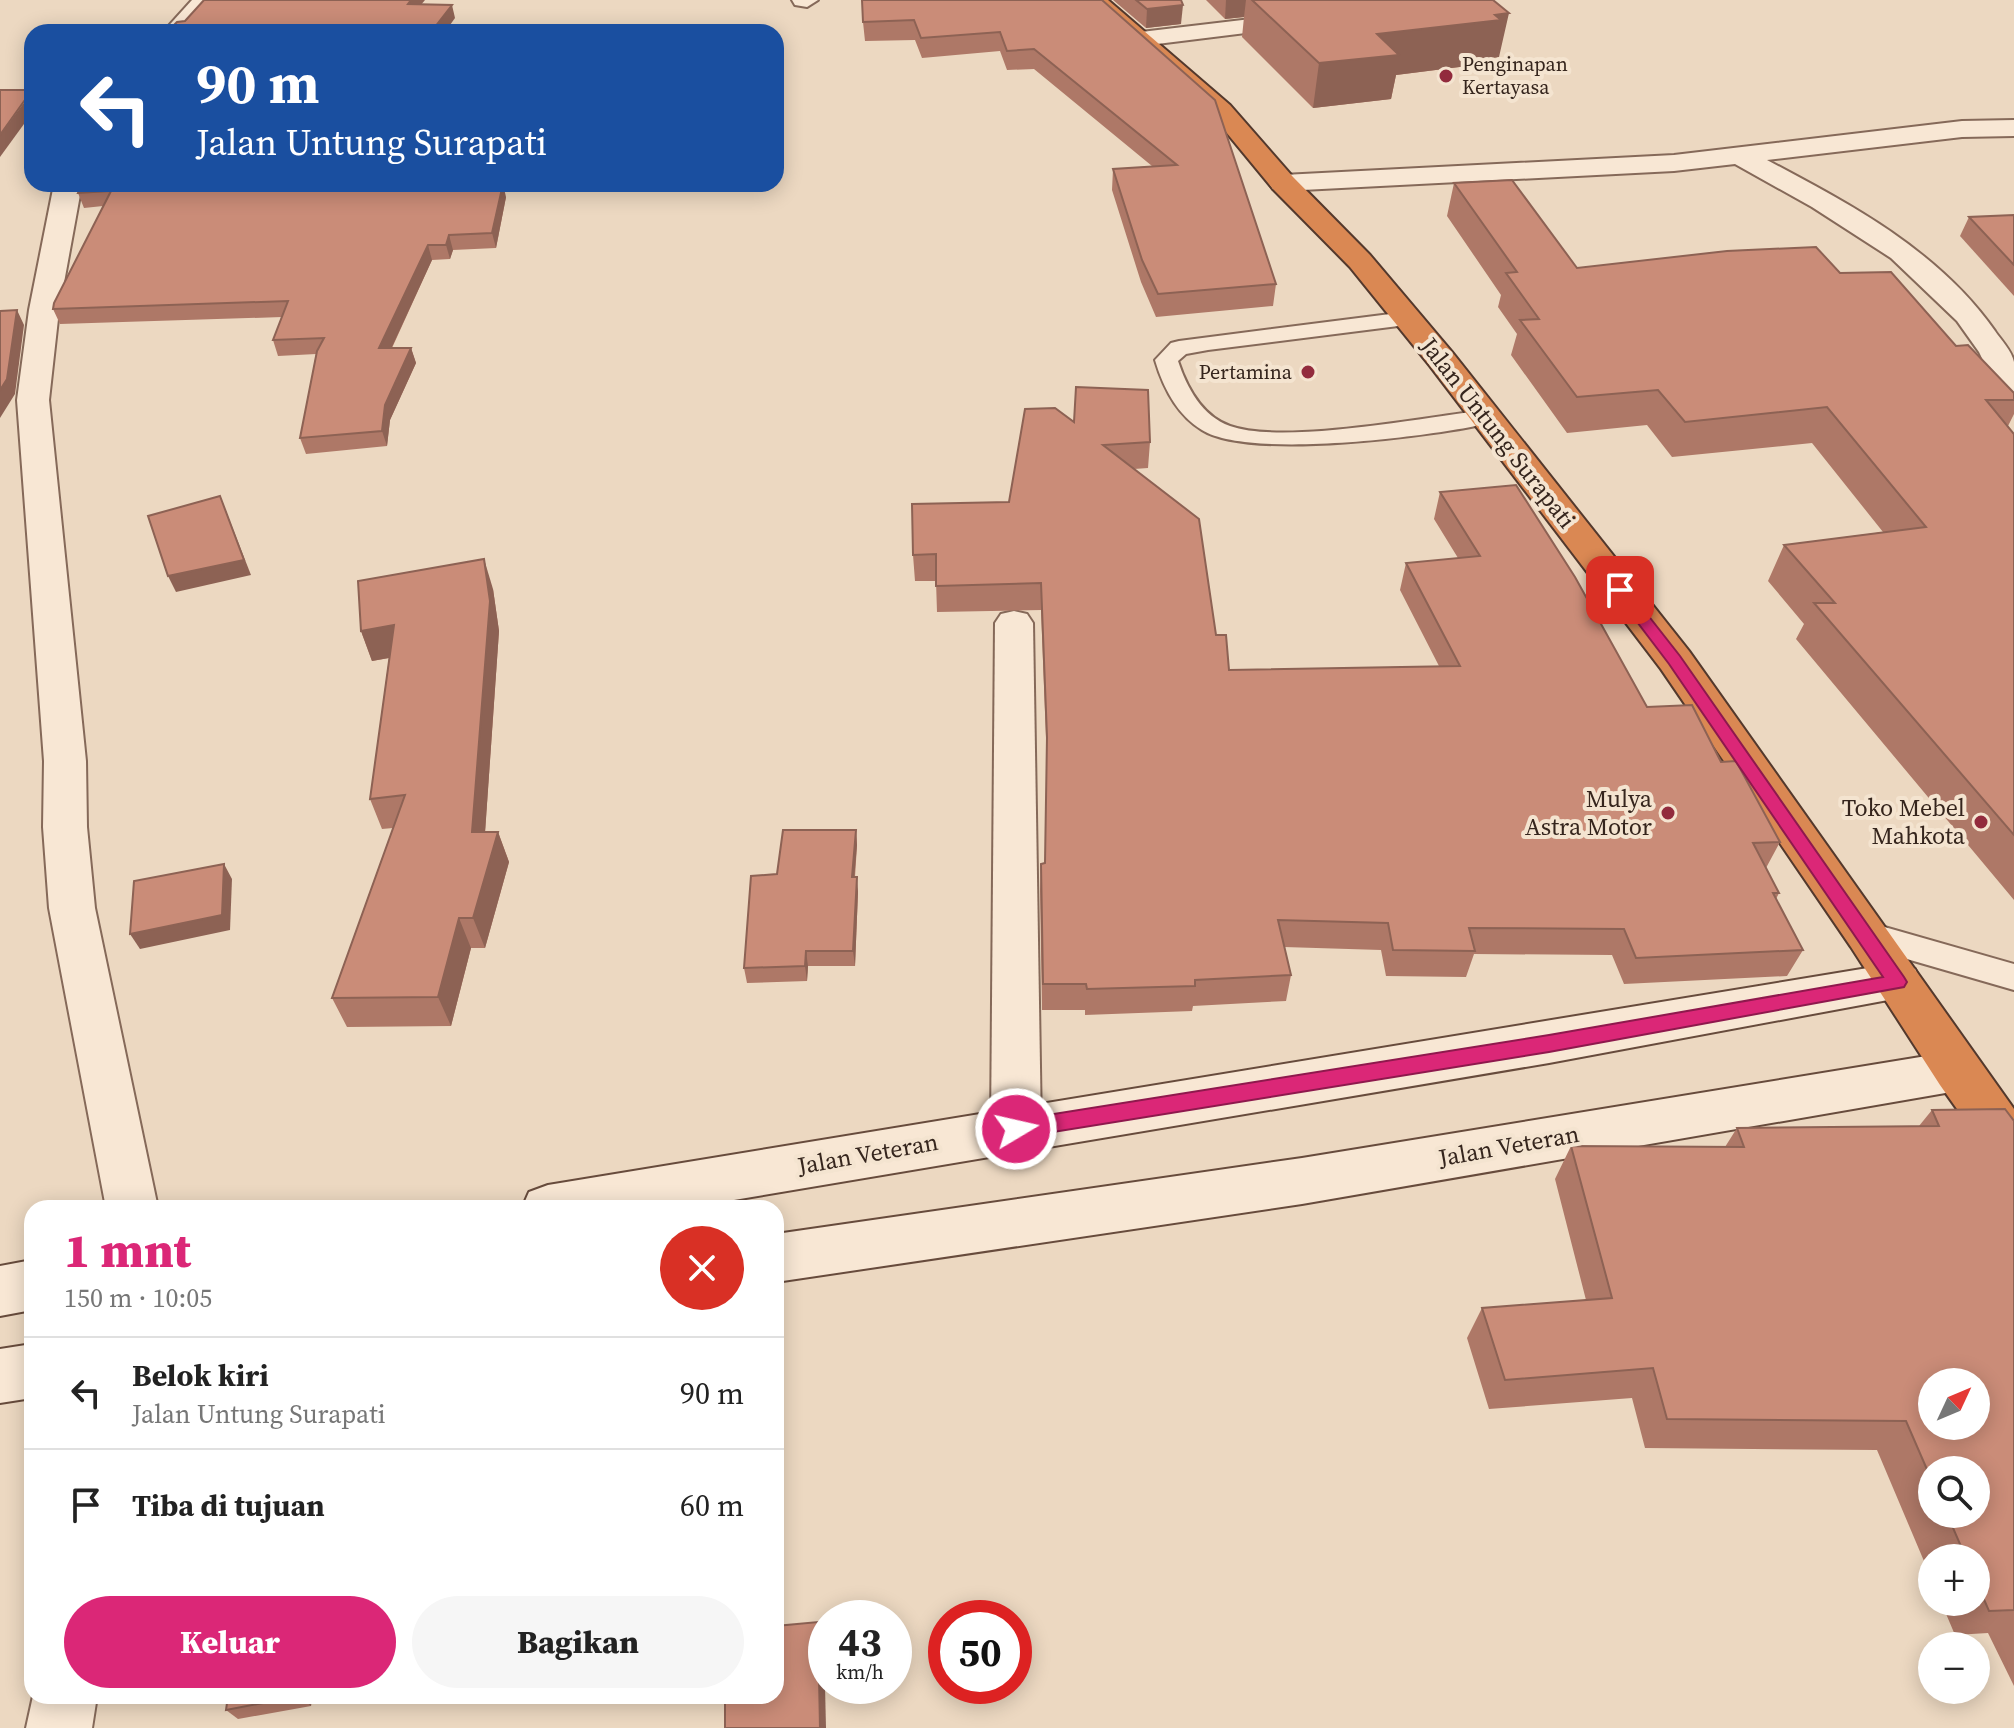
<!DOCTYPE html>
<html lang="id">
<head>
<meta charset="utf-8">
<style>
  :root { --surface:#fff; --page:#f6f6f6; --text:#222; --muted:#767676; --line:#e0e0e0; --accent:#db2777 }
  body { margin:0; font-family:"Source Serif 4",serif; background:var(--page); color:var(--text); height:100vh; display:flex; flex-direction:column; font-size:30px; white-space:nowrap }
  * { box-sizing:border-box; margin:0 }
  p { font-size:26px; color:var(--muted) }
  .icon { flex:none; width:44px; height:44px; fill:none; stroke:currentColor; stroke-width:2; stroke-linecap:round; stroke-linejoin:round }
  .map { position:relative; flex:1; overflow:hidden }
  .sheet { position:absolute; left:24px; top:1200px; width:760px; height:504px; display:flex; flex-direction:column; background:var(--surface); border-radius:24px; box-shadow:0 4px 20px #0003 }
  .sheet>* { flex:none }
  .banner { position:absolute; left:24px; top:24px; width:760px; height:168px; border-radius:24px; box-shadow:0 4px 20px #0003; background:#1a4fa0; color:#fff; overflow:hidden }
  .needle { width:52px; rotate:46deg }
  .controls { position:absolute; left:1918px; top:1368px; display:grid; gap:16px }
  .controls a { display:grid; place-items:center; width:72px; height:72px; border-radius:50%; background:var(--surface); box-shadow:0 4px 20px #0003; font-size:40px }
  .speed { position:absolute; left:808px; top:1600px; display:flex; gap:16px; font-size:40px; font-weight:700; text-align:center }
  .speed>* { display:grid; place-content:center; width:104px; height:104px; border-radius:50%; background:var(--surface); box-shadow:0 4px 20px #0003; line-height:1 }
  .speed small { font-size:20px; font-weight:400 }
  .speed .limit { border:12px solid #d22; background:#fff; color:#111 }
  .pin { position:absolute; display:grid; place-items:center; width:68px; height:68px; color:#fff; margin:-34px; border-radius:16px; box-shadow:0 4px 12px #0006 }
  .me { position:absolute; width:88px; margin:-44px; rotate:81deg; stroke-linejoin:round; filter:drop-shadow(0 0 6px #0008) }
  .turn { display:flex; align-items:center; gap:28px; height:168px; padding:0 40px; font-size:36px }
  .turn .icon { width:104px; height:104px; stroke-width:2.5 }
  .turn b { display:block; font-size:56px; line-height:68px }
  .round { display:grid; place-items:center; flex:none; width:84px; height:84px; border-radius:42px; background:var(--page) }
  .headline { display:flex; align-items:center; justify-content:space-between; height:136px; padding:0 40px }
  h1 { font-size:48px; font-weight:800; line-height:60px; color:var(--accent) }
  .action { display:flex; gap:16px; margin-top:auto; padding:16px 40px }
  .action a { flex:1; height:92px; border-radius:48px; background:var(--accent); color:#fff; font-size:32px; font-weight:800; line-height:92px; text-align:center }
  .action a+a { background:var(--page); color:var(--text) }
  ul { padding:0; list-style:none }
  li { display:flex; align-items:center; gap:24px; height:112px; padding:0 40px; border-top:2px solid var(--line) }
  li div { flex:1 }
  li b { display:block; font-size:30px }
  li em { font-style:normal }
  .map>svg:first-child { display:block }
  .lines { fill:none; stroke-linecap:round; stroke-linejoin:round }
  .lane-casing { stroke:#856959; stroke-width:4 }
  .street-casing { stroke:#856959; stroke-width:4 }
  .secondary-casing { stroke:#674b3c; stroke-width:4 }
  .highway-casing { stroke:#53392d; stroke-width:4 }
  .lane { fill:#f8e7d4; fill-rule:evenodd }
  .street { fill:#f8e7d4; fill-rule:evenodd }
  .secondary { fill:#f8e7d4; fill-rule:evenodd }
  .highway { fill:#da8853; fill-rule:evenodd }
  .wall { fill:#ae7867; fill-rule:evenodd }
  .shaded-wall { fill:#8d6254 }
  .building { fill:#ca8c78; stroke:#8d6254; stroke-width:2; fill-rule:evenodd }
  .route { fill:#db2777; stroke:#8e194d; stroke-width:2 }
  .poi-dot { fill:#922b3d; stroke:#f4e4d0; stroke-width:3 }
  .labels { text-anchor:middle; stroke-width:8; stroke-linejoin:round; paint-order:stroke }
  .far-poi-label { font-size:20px; fill:#35251d; stroke:#f4e4d0; text-anchor:start }
  .street-label { font-size:24px; fill:#35251d; stroke:#f4e4d0 }
  .poi-label { font-size:24px; fill:#35251d; stroke:#f4e4d0; text-anchor:end }
</style>
</head>
<body>
<div class="map">
<svg width="2014" height="1728" viewBox="0 0 2014 1728">
  <rect width="100%" height="100%" fill="#ecd8c1"/>
  <g class="lines">
    <defs>
      <g id="lane">
        <path d="M1406,312l11,7 -3,5 -206,26 -22,4 -8,7c9,27 24,55 52,65 53,19 196,-9 256,-16l12,7 -4,5c-56,14 -245,38 -292,8 -25,-15 -39,-43 -47,-70l16,-17 8,-2z"/>
        <path d="M1867,922l147,42v26l-159,-46 -5,-9 5,-9z"/>
      </g>
      <g id="street">
        <path d="M192,0h24l-28,32h-25z"/>
        <path d="M792,0h26l-11,7 -12,-2z"/>
        <path d="M1302,13l12,7 -4,5 -169,21 -12,-7 12,-7z"/>
        <path d="M2014,120v16l-52,1 -195,23c85,45 172,91 228,171 6,9 17,20 19,31 0,13 0,29 0,43l-11,-3 -24,-50 -22,-31 -66,-63 -79,-51 -77,-43 -61,7 -391,20 -10,-2 -4,-6 4,-6 10,-2 391,-20 288,-34z"/>
        <path d="M54,184h28l-23,126 -10,90 37,361 1,66 8,81 63,300h-52l-57,-300 -6,-81 1,-66 -27,-361 12,-90z"/>
        <path d="M1014,611l13,3 6,9 8,506 -7,15 -18,7 -18,-7 -7,-15 4,-506 6,-9z"/>
        <path d="M33,1696h64l-5,32h-66z"/>
      </g>
      <g id="secondary">
        <path d="M1898,963l17,6 6,13 -6,13 -366,68 -863,145h-164l7,-16 19,-7z"/>
        <path d="M1957,1051l17,6 8,14 -8,14 -17,6 -655,113 -526,78v-48l526,-76z"/>
        <path d="M32,1260v50l-32,6v-50z"/>
        <path d="M32,1344v54l-32,5v-54z"/>
      </g>
      <path id="highway" d="M1083,0h25l122,105 63,72 77,78 82,97 237,299 325,458v61l-18,-6 -56,-79 -89,-138 -190,-278 -231,-303 -80,-99 -77,-78 -61,-74z"/>
    </defs>
    <use href="#lane" class="lane-casing"/>
    <use href="#street" class="street-casing"/>
    <use href="#secondary" class="secondary-casing"/>
    <use href="#highway" class="highway-casing"/>
    <use href="#lane" class="lane"/>
    <use href="#street" class="street"/>
    <use href="#secondary" class="secondary"/>
    <use href="#highway" class="highway"/>
  </g>
  <g class="wall">
    <path d="M1102,0l174,284 -3,22 -117,11 -15,-35 -29,-92 1,-21 39,-3 -118,-97 -27,1 -7,-19 -78,7 -7,-18 -50,1 -2,-19z"/>
    <path d="M1113,0h68v24l-35,4z"/>
    <path d="M1206,0h287l6,57 -7,1 -1,5 -95,12 -5,24 -78,9 -71,-71 2,-20 -19,2z"/>
    <path d="M1454,183l123,85 263,5 116,73 58,47v21l-6,12 6,8v466l-218,-261 8,-15 -36,-43 16,-36 99,-13 -71,-89 -140,14 -25,-32 -80,8 -56,-78 6,-21 -19,-27 3,-12 -54,-79z"/>
    <path d="M82,184l424,13 -10,51 -43,2 -3,9 -18,1 -40,88h19l5,15 -26,57 -3,26 -81,8 -6,-16 16,-84 -38,2 -5,-16 9,-23 -222,7 -7,-15 50,-103 -19,2 -6,-15z"/>
    <path d="M2014,215v81l-54,-60 9,-19z"/>
    <path d="M1074,422l76,20 -2,26 -14,1 82,166 13,35 210,-4 -39,-76 6,-27 52,-5 -24,-39 6,-27 207,215 74,55 59,80 -14,26 13,25 -3,6 27,51 -16,26 -163,8 -12,-29 -138,-1 -8,23 -80,-1 -5,-26 -97,-3 7,28 -5,26 -93,5 -1,5 -107,4v-5h-43l-2,-120 1,-26 4,-1 2,-99 -6,-154 -104,2 -1,-31h-21l-2,-26 96,-53z"/>
    <path d="M493,589l6,42 -14,201h13l11,30 -24,86h-14l-20,78 -104,1 -15,-29 61,-170 -11,1 -12,-30 19,-141 -17,3 -11,-30z"/>
    <path d="M856,830l1,15 -2,32 3,15 -3,74h-47l-1,15 -60,2 -3,-15 33,-94z"/>
    <path d="M1932,1110l82,11v565l-26,-53 -33,2 -14,-33h35v-44h-44v22l-55,-130 -232,-2 -13,-50 -143,11 -22,-71 15,-30 104,-8 -31,-121 16,-33 154,1 12,-19 182,-2zM1932,1470l44,44h-44z"/>
    <path d="M228,1696h84l-1,10 -73,13 -12,-9z"/>
  </g>
  <g class="shaded-wall">
    <path d="M411,0h14l-14,17 -3,-13z"/>
    <path d="M1226,0h20l-2,17 -19,2z"/>
    <path d="M452,5l3,13 -10,14h-14z"/>
    <path d="M1183,5l-2,19 -35,4 1,-19z"/>
    <path d="M1509,13l-10,44 -7,1 -1,5 -95,12 -5,24 -78,9 6,-45 58,-29z"/>
    <path d="M32,92v21l-32,44v-22z"/>
    <path d="M503,184l3,13 -10,51 -4,-15z"/>
    <path d="M449,235l4,15 -3,9 -4,-14z"/>
    <path d="M428,245l4,15 -48,104 -5,-16z"/>
    <path d="M17,310l7,15 -9,69 -15,24v-28z"/>
    <path d="M411,348l5,15 -26,57 -3,26 -5,-15 3,-26z"/>
    <path d="M220,496l31,79 -75,17 -8,-16z"/>
    <path d="M484,559l9,30 6,42 -16,231 -11,-30z"/>
    <path d="M394,625l11,30 -33,6 -11,-30z"/>
    <path d="M856,830l1,15 -4,47 -1,-15z"/>
    <path d="M498,832l11,30 -24,86 -12,-30z"/>
    <path d="M224,864l8,15 -2,51 -90,19 -10,-15z"/>
    <path d="M857,877l1,15 -3,74 -2,-15z"/>
    <path d="M459,918l12,30 -20,78 -13,-29z"/>
    <path d="M806,951l2,15 -1,15 -2,-15z"/>
    <path d="M818,1622l6,21 2,85h-6z"/>
    <path d="M300,1696h12l-1,10 -11,-9z"/>
  </g>
  <g class="building">
    <path d="M204,0h207l-3,4 44,1 -21,27h-264l10,-10 8,-1z"/>
    <path d="M862,0h240l113,100 61,184 -118,10 -16,-34 -29,-91 64,-4 -143,-116 -27,2 -7,-19 -79,6 -7,-18 -51,2z"/>
    <path d="M1136,0h45l2,5 -36,4z"/>
    <path d="M1252,0h241l16,13 -14,2 6,5 -124,14 22,21 -80,8z"/>
    <path d="M0,90h32l-32,45z"/>
    <path d="M1512,180l65,88 150,-17 89,-4 24,26 51,-1 65,74 12,-1 46,48v7h-28l28,34v401l-200,-232h21l-51,-58 142,-18 -99,-120 -142,15 -27,-32 -81,7 -57,-77 19,-1 -33,-46 11,-1 -63,-89z"/>
    <path d="M82,184h421l-11,49 -43,2 -3,10h-18l-49,103h32l-26,57 -3,26 -82,7 17,-87 7,-13 -51,2 15,-39 -235,8 1,-6 57,-112 -33,2z"/>
    <path d="M2014,215v50l-45,-48z"/>
    <path d="M17,310l-10,69 -7,11v-79z"/>
    <path d="M1076,387l72,3 2,52 -47,3 96,74 17,116h10l3,35 231,-4 -54,-103 74,-7 -40,-64 76,-7 59,92 72,130 45,-2 29,57 15,-1 44,81 -27,1 26,50h-6l30,57 -167,8 -12,-29 -155,-1 6,23 -82,-1 -5,-27 -110,-3 13,55 -96,5v6l-108,3 -1,-5h-43l-2,-120 4,-1 2,-126 -6,-154 -105,3v-32l-23,1 -1,-51 97,-2 16,-93 30,-1 19,14z"/>
    <path d="M220,496l24,64 -76,16 -20,-60z"/>
    <path d="M484,559l6,42 -18,231h26l-25,86h-14l-21,79 -106,1 73,-203 -35,4 24,-174 -33,6 -3,-50z"/>
    <path d="M783,830h73l-4,47h5l-4,74h-47l-1,15 -61,2 7,-92 26,-2z"/>
    <path d="M224,864l-2,51 -92,19 4,-53z"/>
    <path d="M2005,1109l9,12v489l-25,1 -13,-30v-23h-10l-19,-44h29v-44h-44v11l-26,-60 -239,-2 -14,-51 -148,12 -23,-72 130,-10 -41,-152 173,1 -7,-19 202,-2 -7,-16zM1932,1382h44v44h-44z"/>
    <path d="M818,1622l2,106h-95v-32h51v-70z"/>
    <path d="M228,1696h72l-74,14z"/>
  </g>
  <path class="route" d="M1620,585l5,1 55,70 224,321 3,5 -3,5 -355,65 -533,86 -8,-2 -3,-7 3,-6 8,-3 533,-85 334,-58 -214,-313 -54,-71 -3,-3z"/>
  <g class="poi-dot">
    <circle cx="1446" cy="76" r="8"/>
    <circle cx="1308" cy="372" r="8"/>
    <circle cx="1668" cy="813" r="8"/>
    <circle cx="1981" cy="822" r="8"/>
  </g>
  <g class="labels">
    <g class="far-poi-label">
      <text x="1462" y="71">Penginapan<tspan x="1462" dy="23">Kertayasa</tspan></text>
      <text x="1292" y="379" text-anchor="end">Pertamina</text>
    </g>
    <g class="street-label">
      <text transform="translate(1498 433) rotate(52)" y="8">Jalan Untung Surapati</text>
      <text transform="translate(1509 1146) rotate(-10)" y="8">Jalan Veteran</text>
      <text transform="translate(868 1154) rotate(-10)" y="8">Jalan Veteran</text>
    </g>
    <g class="poi-label">
      <text x="1652" y="807">Mulya<tspan x="1652" dy="28">Astra Motor</tspan></text>
      <text x="1965" y="816">Toko Mebel<tspan x="1965" dy="28">Mahkota</tspan></text>
    </g>
  </g>
</svg>
<div class="controls">
<a><svg class="needle" viewBox="-14 -14 28 28"><path d="M0-13l5 13h-10z" fill="#e53935"/><path d="M0 13l5-13h-10z" fill="#767676"/></svg></a>
<a><svg class="icon" aria-label="search" viewBox="0 0 24 24"><circle cx="10" cy="10" r="6"/><path d="M15 15l6 6"/></svg></a>
<a>+</a>
<a>−</a>
</div>
<div class="speed"><div>43<small>km/h</small></div><div class="limit">50</div></div>
<div class="pin" style="left:1620px;top:590px;background:#d93025"><svg class="icon" aria-label="arrive" viewBox="0 0 24 24"><path d="M6 21V4h12l-3 4 3 4H6"/></svg></div>
<svg class="me" style="left:1016px;top:1129px" viewBox="-20 -20 40 40"><circle r="17" fill="#db2777" stroke="#fff" stroke-width="3"/><path d="M0-11L8 9 0 5-8 9z" fill="#fff"/></svg>
<div class="banner">
<div class="turn"><svg class="icon" aria-label="left" viewBox="0 0 24 24"><path d="M17 20v-9H6M10 6l-5 5 5 5"/></svg><div><b>90 m</b>Jalan Untung Surapati</div></div>
</div>
<section class="sheet">
<div class="headline"><div><h1>1 mnt</h1><p>150 m · 10:05</p></div><a class="round" style="background:#d93025;color:#fff"><svg class="icon" aria-label="close" viewBox="0 0 24 24"><path d="M6 6l12 12M18 6L6 18"/></svg></a></div>
<ul>
<li><svg class="icon" aria-label="left" viewBox="0 0 24 24"><path d="M17 20v-9H6M10 6l-5 5 5 5"/></svg><div><b>Belok kiri</b><p>Jalan Untung Surapati</p></div><em>90 m</em></li>
<li><svg class="icon" aria-label="arrive" viewBox="0 0 24 24"><path d="M6 21V4h12l-3 4 3 4H6"/></svg><div><b>Tiba di tujuan</b></div><em>60 m</em></li>
</ul>
<div class="action"><a>Keluar</a><a>Bagikan</a></div>
</section>
</div>
</body>
</html>
